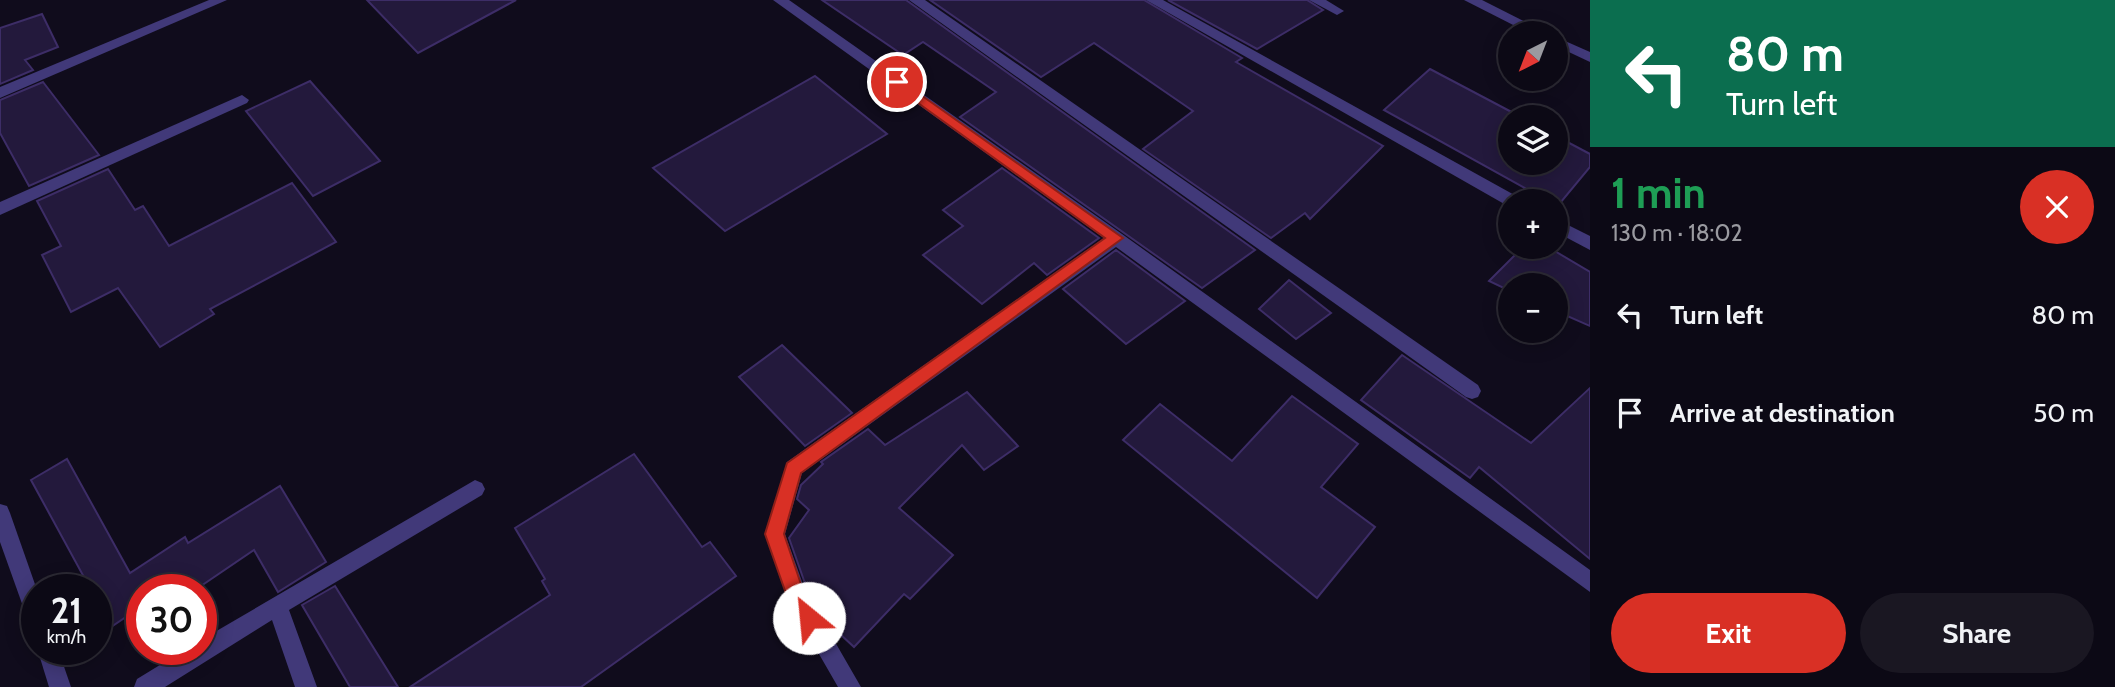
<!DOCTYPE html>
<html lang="en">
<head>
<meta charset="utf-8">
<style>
  :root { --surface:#0c0915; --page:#1a1722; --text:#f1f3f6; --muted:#9a9aa0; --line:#2c2a34; --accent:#d93025 }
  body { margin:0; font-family:Cabin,sans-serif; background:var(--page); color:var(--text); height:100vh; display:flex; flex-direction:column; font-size:26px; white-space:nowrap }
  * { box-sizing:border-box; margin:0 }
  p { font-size:23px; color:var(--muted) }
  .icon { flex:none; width:38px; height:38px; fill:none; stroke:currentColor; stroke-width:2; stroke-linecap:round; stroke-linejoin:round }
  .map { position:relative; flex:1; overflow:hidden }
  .side { display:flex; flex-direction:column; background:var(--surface); width:525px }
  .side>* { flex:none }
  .guide { background:#0b6e4f; color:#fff; overflow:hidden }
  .needle { width:46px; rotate:222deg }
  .tools { position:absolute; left:1498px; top:21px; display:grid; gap:14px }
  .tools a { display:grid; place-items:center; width:70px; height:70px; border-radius:50%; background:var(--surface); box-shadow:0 4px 18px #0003,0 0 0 2px var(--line); font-size:35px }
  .speed { position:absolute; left:21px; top:574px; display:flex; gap:14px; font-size:35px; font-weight:700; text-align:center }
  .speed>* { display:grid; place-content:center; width:91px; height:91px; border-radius:50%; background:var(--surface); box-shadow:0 4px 18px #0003,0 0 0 2px var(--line); line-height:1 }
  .speed small { font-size:18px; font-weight:400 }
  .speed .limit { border:10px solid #d22; background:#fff; color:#111 }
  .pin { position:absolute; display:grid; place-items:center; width:60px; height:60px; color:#fff; margin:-30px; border:4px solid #fff; border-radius:50%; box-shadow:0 2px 7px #0007 }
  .me { position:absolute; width:77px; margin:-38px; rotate:332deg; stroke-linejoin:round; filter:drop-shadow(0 0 5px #0008) }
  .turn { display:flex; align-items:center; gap:24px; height:147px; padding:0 21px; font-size:32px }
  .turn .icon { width:91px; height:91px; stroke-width:2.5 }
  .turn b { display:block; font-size:49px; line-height:60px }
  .round { display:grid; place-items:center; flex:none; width:74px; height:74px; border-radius:37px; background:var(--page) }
  .headline { display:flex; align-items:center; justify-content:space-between; height:119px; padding:0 21px }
  h1 { font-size:42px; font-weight:800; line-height:52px; color:#1e9e55 }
  .primary-button { display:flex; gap:14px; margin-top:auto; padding:14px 21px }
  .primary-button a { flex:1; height:80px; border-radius:42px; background:var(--accent); color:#fff; font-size:28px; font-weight:800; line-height:80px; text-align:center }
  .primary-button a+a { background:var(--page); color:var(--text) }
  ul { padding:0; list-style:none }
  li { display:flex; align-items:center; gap:21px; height:98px; padding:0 21px }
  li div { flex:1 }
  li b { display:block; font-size:26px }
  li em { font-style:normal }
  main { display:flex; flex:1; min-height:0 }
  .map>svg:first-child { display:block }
  .building { fill:#23193c; stroke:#3d2d67; stroke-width:2 }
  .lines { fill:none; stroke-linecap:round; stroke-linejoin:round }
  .minor { fill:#413979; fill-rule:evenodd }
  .route { fill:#d93025; stroke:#8d1f18; stroke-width:2 }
</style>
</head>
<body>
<main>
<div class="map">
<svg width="1590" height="687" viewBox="0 0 1590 687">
  <rect width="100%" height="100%" fill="#100c1c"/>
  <g class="building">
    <path d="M367,0h149l-98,53z"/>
    <path d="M822,0h84l349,250 -53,38 -242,-171 36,-25 -73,-50 -20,13z"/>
    <path d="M930,0h214l98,58 -6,4 147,84 -73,73 -5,-6 -34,25 -128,-89 50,-38 -99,-68 -53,34z"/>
    <path d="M1168,0h139l16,10 -66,39z"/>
    <path d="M42,14l16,33 -33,13 8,10 -33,14v-56z"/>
    <path d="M1430,69l91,48h-11v46h46v-27l34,18v13l-34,41v-7l-34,-1 -3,-5 6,-7 -141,-78z"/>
    <path d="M815,76l72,58 -162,97 -72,-63z"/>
    <path d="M310,81l70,80 -67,35 -67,-85z"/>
    <path d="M43,82l56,73 -70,31 -29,-53v-33z"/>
    <path d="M1002,168l97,70 -52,37 -13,-12 -52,41 -59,-49 40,-29 -20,-16z"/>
    <path d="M108,169l27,41 8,-4 26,40 123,-63 44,59 -126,67 4,5 -54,33 -42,-59 -47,24 -29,-57 19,-9 -24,-45z"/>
    <path d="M1523,247h25l42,25v54l-34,-15v-26h-46v6l-21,-10z"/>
    <path d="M1116,250l69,51 -59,43 -63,-55z"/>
    <path d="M1289,280l42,33 -35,26 -37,-30z"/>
    <path d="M782,345l70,68 -47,33 -66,-69z"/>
    <path d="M1402,355l129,88 59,-55v171l-111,-92 -9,11 -109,-78z"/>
    <path d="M967,392l51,54 -34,24 -22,-25 -63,63 54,47 -43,44 -6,-5 -50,53 -29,-27 -18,-31 -18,-51 20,-28 -12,-11 4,-14 22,-21 -2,-2 47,-33 17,16z"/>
    <path d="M1292,396l66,48 -37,43 54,40 -58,71 -194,-158 37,-36 72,57z"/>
    <path d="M634,454l68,93 8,-5 26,34 -155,111h-171l140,-92 -8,-14 3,-2 -30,-51z"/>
    <path d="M67,459l63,114 55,-36 3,6 92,-57 46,76 -48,30 -24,-42 -59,40h-55l2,16 -31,21 -15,-28v-9h-5l-60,-110z"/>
    <path d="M335,586l63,101h-48l-48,-82z"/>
  </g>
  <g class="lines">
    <g class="minor">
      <path d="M209,0h18l-227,98v-11z"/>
      <path d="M773,0h16l333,234 468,336v22l-474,-345 -314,226 -17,61 20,56 56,97h-23l-49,-85 -24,-68 22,-72 317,-224z"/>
      <path d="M909,0h16l553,385 3,6 -3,6 -6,2 -6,-2z"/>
      <path d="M1146,0h17l355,197 2,4h-10v5l-4,-1z"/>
      <path d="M1309,0h17l18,11 -7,4z"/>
      <path d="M1464,0h18l65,33h-18z"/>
      <path d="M1556,37l34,15v10l-34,-16z"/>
      <path d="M242,95l7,5 -2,3 -247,112v-13z"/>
      <path d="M1556,219l34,17v14l-34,-18z"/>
      <path d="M475,480l7,3 3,6 -3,6 -193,115 28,77h-22l-23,-67 -107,67h-31l3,-8 49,-30h15v-9z"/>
      <path d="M0,504l7,2 3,7 27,77v39l-7,-3 -30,-84z"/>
      <path d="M37,648l21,1 13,38h-22z"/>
    </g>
  </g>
  <path class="route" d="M897,78l226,160 -322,235 -17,61 19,56 16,28 -3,7 -7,3 -7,-3 -13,-23 -24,-68 22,-71 318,-225 -212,-153v-6z"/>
</svg>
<div class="tools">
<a><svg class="needle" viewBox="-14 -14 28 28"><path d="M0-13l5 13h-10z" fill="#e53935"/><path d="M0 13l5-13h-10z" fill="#9a9aa0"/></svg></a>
<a><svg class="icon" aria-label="layers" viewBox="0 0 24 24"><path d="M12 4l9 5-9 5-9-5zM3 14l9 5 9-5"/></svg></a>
<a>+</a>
<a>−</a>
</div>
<div class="speed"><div>21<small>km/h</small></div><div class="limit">30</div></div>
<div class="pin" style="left:897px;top:82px;background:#d93025"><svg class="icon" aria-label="arrive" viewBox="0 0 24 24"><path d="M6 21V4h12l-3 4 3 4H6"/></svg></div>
<svg class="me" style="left:809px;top:618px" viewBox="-20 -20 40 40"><circle r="19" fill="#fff"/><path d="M0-13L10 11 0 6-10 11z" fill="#d93025"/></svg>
</div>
<section class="side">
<div class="guide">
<div class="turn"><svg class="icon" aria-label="left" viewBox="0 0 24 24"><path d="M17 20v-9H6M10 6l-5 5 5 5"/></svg><div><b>80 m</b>Turn left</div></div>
</div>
<div class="headline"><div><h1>1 min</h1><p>130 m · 18:02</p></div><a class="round" style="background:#d93025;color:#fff"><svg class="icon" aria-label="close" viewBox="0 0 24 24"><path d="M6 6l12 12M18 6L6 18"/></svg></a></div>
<ul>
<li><svg class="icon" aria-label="left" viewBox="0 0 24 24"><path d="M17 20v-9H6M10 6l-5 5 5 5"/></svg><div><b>Turn left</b></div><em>80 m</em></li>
<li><svg class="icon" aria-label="arrive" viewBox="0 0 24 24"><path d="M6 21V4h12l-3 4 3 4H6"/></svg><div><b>Arrive at destination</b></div><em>50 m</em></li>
</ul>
<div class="primary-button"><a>Exit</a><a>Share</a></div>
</section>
</main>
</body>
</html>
